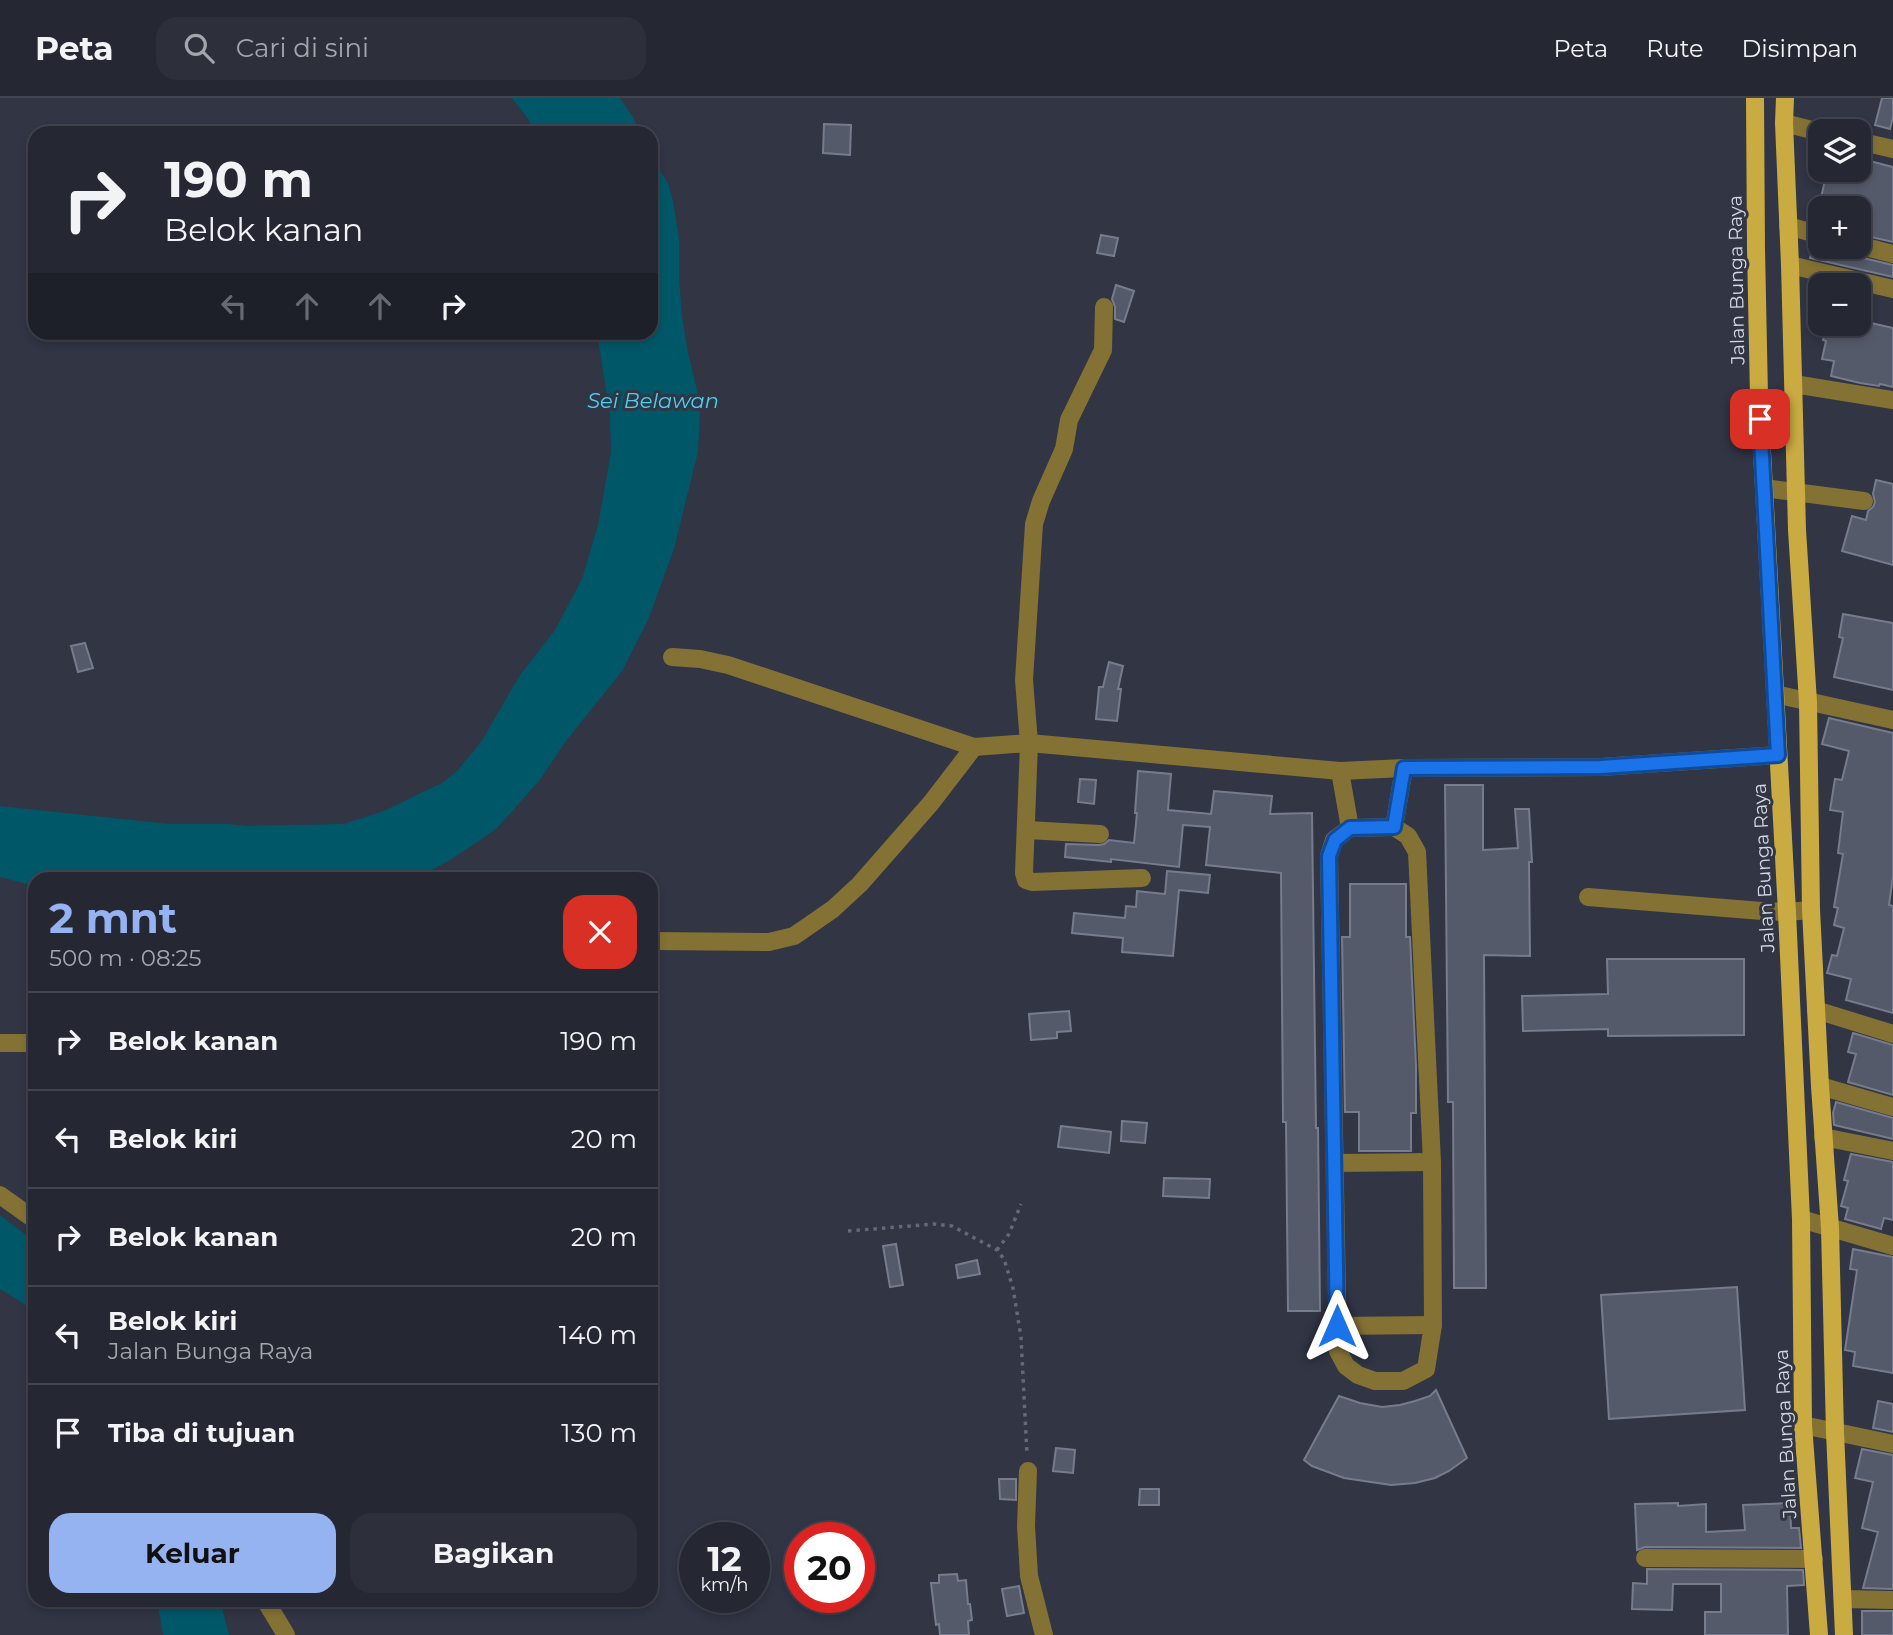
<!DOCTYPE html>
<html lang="id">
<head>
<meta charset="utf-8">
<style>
  :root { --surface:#252833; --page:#2d303b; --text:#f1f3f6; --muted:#a3a6ac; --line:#42444e; --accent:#95b2f1 }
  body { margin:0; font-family:Montserrat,sans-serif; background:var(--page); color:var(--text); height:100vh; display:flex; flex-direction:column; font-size:26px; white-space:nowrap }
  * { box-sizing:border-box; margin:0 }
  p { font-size:23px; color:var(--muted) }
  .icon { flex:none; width:38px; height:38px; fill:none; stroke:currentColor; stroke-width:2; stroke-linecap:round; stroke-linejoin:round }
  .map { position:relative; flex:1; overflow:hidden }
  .sheet { position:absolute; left:28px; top:774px; width:630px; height:735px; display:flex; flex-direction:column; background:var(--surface); border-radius:21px; box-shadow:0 4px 10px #0003,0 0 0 2px var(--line) }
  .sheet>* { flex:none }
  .top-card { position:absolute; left:28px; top:28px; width:630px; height:214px; border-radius:21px; box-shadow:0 4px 10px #0003,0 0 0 2px var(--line); background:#252833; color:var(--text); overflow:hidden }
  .fabs { position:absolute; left:1808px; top:21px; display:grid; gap:14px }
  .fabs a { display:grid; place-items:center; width:63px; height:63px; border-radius:14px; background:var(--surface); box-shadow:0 4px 10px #0003,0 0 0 2px var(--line); font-size:35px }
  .speed { position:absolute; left:679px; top:1424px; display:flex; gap:14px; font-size:35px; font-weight:700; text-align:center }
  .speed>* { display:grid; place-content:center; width:91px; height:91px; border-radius:50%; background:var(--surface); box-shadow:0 4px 10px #0003,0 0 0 2px var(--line); line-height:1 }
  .speed small { font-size:18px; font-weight:400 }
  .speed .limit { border:10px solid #d22; background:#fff; color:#111 }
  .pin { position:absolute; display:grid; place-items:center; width:60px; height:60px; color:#fff; margin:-30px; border-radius:14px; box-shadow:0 4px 10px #0006 }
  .me { position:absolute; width:77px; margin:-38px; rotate:0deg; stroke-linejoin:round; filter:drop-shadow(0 0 5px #0008) }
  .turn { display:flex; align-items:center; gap:24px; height:147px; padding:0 21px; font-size:32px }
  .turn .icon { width:91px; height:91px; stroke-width:2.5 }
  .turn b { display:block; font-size:49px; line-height:60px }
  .lanes { display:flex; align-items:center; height:66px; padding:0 21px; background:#0003; justify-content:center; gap:35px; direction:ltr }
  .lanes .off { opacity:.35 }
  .round { display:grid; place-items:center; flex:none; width:74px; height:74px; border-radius:21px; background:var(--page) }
  .head { display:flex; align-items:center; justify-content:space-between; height:119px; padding:0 21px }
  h1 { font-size:42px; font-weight:700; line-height:52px; color:var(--accent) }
  .primary-button { display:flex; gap:14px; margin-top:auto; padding:14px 21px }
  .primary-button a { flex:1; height:80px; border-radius:21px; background:var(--accent); color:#111; font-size:28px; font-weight:700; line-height:80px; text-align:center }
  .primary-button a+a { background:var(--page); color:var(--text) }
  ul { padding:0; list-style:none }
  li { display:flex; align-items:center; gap:21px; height:98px; padding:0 21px; border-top:2px solid var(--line) }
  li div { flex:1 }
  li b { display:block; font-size:26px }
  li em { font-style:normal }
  header { display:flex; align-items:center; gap:42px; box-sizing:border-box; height:98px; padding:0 35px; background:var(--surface); border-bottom:2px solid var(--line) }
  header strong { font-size:33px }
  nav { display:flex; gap:38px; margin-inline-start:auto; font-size:24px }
  .search { width:490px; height:63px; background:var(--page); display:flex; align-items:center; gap:18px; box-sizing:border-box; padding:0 24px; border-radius:21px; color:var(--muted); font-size:26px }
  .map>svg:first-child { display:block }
  .water { fill:#005768 }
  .building { fill:#555a6a; stroke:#767b8d; stroke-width:2 }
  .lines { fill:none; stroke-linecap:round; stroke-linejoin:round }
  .path { stroke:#656875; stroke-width:3.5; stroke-dasharray:3.5 5; stroke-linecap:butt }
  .minor { stroke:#847134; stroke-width:18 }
  .major { stroke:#caab42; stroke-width:18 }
  .route-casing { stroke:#114b97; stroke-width:18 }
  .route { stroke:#1a73e8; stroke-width:12 }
  .labels { text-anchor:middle; stroke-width:6; stroke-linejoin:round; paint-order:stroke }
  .street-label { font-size:19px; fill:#d5d8e1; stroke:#313544 }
  .water-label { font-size:21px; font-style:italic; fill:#46d3f3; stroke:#313544 }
</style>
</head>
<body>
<header>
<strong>Peta</strong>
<div class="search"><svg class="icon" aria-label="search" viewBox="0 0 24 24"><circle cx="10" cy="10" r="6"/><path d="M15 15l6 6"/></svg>Cari di sini</div>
<nav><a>Peta</a><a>Rute</a><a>Disimpan</a></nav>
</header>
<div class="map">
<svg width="1893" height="1537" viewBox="0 0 1893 1537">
  <rect width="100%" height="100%" fill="#313544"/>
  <g class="water">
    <path d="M512,0h108l13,19 7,16h-105l-6,-13z"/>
    <path d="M651,59l17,26 5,18 6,38v39l3,38 6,37 10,41 2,19 -2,39 -24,97 -26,71 -26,51 -56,70 -27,40 -41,46 -16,12 -32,21 -20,11 -21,7h-374v8l-35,-9v-71l169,18h59l19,2 96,-2 38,-12 61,-29 15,-12 24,-29 39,-67 35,-45 27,-51 16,-54 13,-73 -1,-37 -13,-82 54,-1z"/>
    <path d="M0,1117l35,27v72l-12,-11 -23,-14z"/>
    <path d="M157,1502h63l9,35h-66z"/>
  </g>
  <g class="building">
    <path d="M1882,0h11v19l-3,12 -15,-4z"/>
    <path d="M824,26l27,1 -1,30 -27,-2z"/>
    <path d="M1858,60l35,9v75l-35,-8v-26h-39l8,-38h31z"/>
    <path d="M1101,137l17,3 -4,18 -17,-3z"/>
    <path d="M1813,149h34l3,6 5,3 38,9v12l-83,-19z"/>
    <path d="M1116,187l18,6 -10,31 -9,-3v-12l-3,-8z"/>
    <path d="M1858,222l35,8v59l-13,-3 -1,2 -19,-3 -29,-7 3,-15 -12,-2 4,-18 -3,-1 4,-16h31z"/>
    <path d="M1876,382l17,4v81l-51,-14 10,-35 14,4 2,-9 5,-4 2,-5 -2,-8z"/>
    <path d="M1843,516l50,9v67l-59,-13 9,-39 -4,-1z"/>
    <path d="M85,545l8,25 -15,4 -7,-26z"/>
    <path d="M1109,564l14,4 -5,23h3l-4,32 -21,-2 3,-32h4z"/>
    <path d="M1829,620l64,15v143l-4,29 4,1v107l-47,-13 5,-21 -24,-6 5,-18 5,1 7,-28 -10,-3 4,-17 -4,-1 9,-53 -5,-1 5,-41 -13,-2 5,-31 7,1 7,-29 -27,-7z"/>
    <path d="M1138,673l33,3 -3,36 43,4 3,-23 58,5 -2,18 42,-1 4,315h2l2,183h-32l-2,-189h-3l-2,-249 -75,-8 4,-38 -27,-2 -4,42 -68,-8v3l-46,-5 1,-13 33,1 5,-1 5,-4 25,3 3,-30h-2z"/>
    <path d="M1080,681l16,1 -2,24 -16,-2z"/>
    <path d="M1445,687h38v65l35,-2 -3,-39h14l3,53h-3l1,94 -46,-1 2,333h-32l-1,-186h-5z"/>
    <path d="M1167,773l43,4 -2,18 -29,-3 -6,66 -51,-4 1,-14 -51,-5 2,-20 51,5 1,-12 10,1 1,-16 28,3z"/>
    <path d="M1350,786h56v53h4l6,129v47h-5v38h-52v-39h-14l-3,-175h8z"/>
    <path d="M1607,861h137v76l-136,1v-7l-85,2 -1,-35 86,-2z"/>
    <path d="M1069,913l2,20 -14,1v6l-26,2 -2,-26z"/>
    <path d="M1853,935l40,12v50l-45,-13 8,-28 -8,-2z"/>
    <path d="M1836,1004l57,16v21l-59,-14 -1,-12z"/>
    <path d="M1122,1023l25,2 -2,20 -24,-2z"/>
    <path d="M1061,1028l50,6 -2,21 -51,-6z"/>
    <path d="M1851,1056l42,8v58l-9,-2 -3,11 -36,-10 3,-11 -7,-2 7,-25 -4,-1z"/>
    <path d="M1164,1080l46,1 -1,19 -46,-2z"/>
    <path d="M896,1146l7,41 -13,2 -7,-41z"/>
    <path d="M1853,1151l40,8v116l-40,-7 2,-14 -10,-2 12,-80 -7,-1z"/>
    <path d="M977,1162l3,14 -22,4 -2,-13z"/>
    <path d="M1737,1189l8,123 -136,9 -8,-124z"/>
    <path d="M1436,1292l31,68 -18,13 -14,7 -20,5 -24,2 -47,-7 -32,-12 -8,-6 35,-64 21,7 22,4 18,-2 15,-4 15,-5z"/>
    <path d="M1878,1303l15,3v28l-20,-4z"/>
    <path d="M1056,1350l19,2 -2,23 -20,-2z"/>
    <path d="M1862,1351l31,6v134l-30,-1 15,-56 -16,-4 11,-46 -18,-4z"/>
    <path d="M999,1381h17v21l-16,-1z"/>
    <path d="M1140,1391h19v16h-20z"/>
    <path d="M1678,1405v3l28,-2v28l39,-2 -2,-25 47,-2 1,25h8l2,20 -156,-1 -8,3 -2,-46z"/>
    <path d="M1647,1471l156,1 1,15 -17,1 1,49h-83v-23h16v-28h-48l-1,26 -40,-1 1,-26 14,1z"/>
    <path d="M957,1476l1,7 8,-1 2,24h2l2,16 -4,1 1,14h-29l-1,-11 -3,1 -5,-42h8v-8z"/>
    <path d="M1019,1488l5,27 -17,3 -5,-27z"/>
    <rect x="1862" y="1513" width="31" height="24"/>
  </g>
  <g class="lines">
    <g class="path">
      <path d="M848,1133l86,-7 18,2 45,24 7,9 9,29 8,49 6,118"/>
      <path d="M997,1152l12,-16 12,-30"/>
    </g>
    <g class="minor">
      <path d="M1784,25l36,9"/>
      <path d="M1858,43l35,8"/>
      <path d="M1788,128l32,9"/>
      <path d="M1858,147l35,9"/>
      <path d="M1790,167l103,24"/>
      <path d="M1104,209l-1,43 -34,70 -5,29 -23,52 -7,23 -10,156 5,63 -5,130 2,7 6,2 110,-4"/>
      <path d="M1794,286l99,16"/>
      <path d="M1764,390l100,13"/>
      <path d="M672,559l28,2 28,6 246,82 55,-4 311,28 64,-3 197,-1 177,-12"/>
      <path d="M1775,596l118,26"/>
      <path d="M1340,673l10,57 -16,12 -5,16 9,495 8,15 12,9 17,6h28l23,-12 7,-44 -1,-163 -15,-310 -9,-16 -14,-9 10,-59"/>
      <path d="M1350,730l44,-1"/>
      <path d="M1027,732l73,4"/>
      <path d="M1588,799l174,14 25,1 24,-2"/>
      <path d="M651,843l118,1 25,-6 39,-27 27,-25 71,-81 43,-56"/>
      <path d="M1816,912l77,24"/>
      <path d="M0,945h35"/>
      <path d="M1820,988l73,21"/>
      <path d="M1823,1039l70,14"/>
      <path d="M1335,1065l97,-1"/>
      <path d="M0,1097l35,25"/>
      <path d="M1801,1121l92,27"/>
      <path d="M1337,1228l96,-1"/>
      <path d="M1803,1327l90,19"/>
      <path d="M1028,1373l-2,55 3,50 15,59"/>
      <path d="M1645,1460l169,1"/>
      <path d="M1843,1501l50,1"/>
      <path d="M265,1502l21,35"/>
    </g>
    <g class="major">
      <path d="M1755,0l1,151 3,147 28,516 14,307 2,206 16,210"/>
      <path d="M1785,0l-1,25 6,142 7,265 11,172 3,208 9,176 10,142 5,204 9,203"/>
    </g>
  </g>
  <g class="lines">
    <defs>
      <path id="route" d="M1337,1228l-8,-470 6,-16 15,-12 44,-1 10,-59 197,-1 177,-12 -18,-336"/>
    </defs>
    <use href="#route" class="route-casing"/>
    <use href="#route" class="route"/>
  </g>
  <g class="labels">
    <g class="street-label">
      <text transform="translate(1736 182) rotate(-91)" y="7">Jalan Bunga Raya</text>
      <text transform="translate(1763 770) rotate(-93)" y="7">Jalan Bunga Raya</text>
      <text transform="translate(1785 1336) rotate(-93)" y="7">Jalan Bunga Raya</text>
    </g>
    <g class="water-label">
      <text x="653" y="310">Sei Belawan</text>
    </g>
  </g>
</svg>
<div class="fabs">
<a><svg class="icon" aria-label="layers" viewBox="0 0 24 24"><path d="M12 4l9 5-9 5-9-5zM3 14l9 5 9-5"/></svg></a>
<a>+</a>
<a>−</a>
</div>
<div class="speed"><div>12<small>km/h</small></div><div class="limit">20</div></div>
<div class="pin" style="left:1760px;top:321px;background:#d93025"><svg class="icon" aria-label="arrive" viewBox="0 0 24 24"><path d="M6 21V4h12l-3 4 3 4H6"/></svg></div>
<svg class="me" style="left:1337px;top:1228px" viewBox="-20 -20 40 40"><path d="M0-17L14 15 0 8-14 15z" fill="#1a73e8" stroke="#fff" stroke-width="4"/></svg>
<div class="top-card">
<div class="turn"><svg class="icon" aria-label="right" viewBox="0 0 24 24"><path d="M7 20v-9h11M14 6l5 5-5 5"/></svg><div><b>190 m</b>Belok kanan</div></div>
<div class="lanes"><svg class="icon off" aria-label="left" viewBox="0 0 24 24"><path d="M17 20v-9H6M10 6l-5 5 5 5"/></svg><svg class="icon off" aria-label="ahead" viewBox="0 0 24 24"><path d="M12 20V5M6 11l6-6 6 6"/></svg><svg class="icon off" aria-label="ahead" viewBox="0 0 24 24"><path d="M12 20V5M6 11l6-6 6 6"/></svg><svg class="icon" aria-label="right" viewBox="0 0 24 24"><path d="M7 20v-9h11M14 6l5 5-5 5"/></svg></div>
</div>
<section class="sheet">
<div class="head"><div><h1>2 mnt</h1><p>500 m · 08:25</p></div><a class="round" style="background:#d93025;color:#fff"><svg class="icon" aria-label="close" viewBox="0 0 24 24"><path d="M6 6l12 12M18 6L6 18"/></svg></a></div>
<ul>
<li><svg class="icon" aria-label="right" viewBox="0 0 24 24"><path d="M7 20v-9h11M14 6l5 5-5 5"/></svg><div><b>Belok kanan</b></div><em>190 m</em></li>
<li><svg class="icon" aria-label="left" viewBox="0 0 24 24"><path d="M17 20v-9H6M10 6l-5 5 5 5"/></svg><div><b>Belok kiri</b></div><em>20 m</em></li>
<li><svg class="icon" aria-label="right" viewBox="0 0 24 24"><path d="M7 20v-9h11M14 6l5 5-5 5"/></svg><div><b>Belok kanan</b></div><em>20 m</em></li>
<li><svg class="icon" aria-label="left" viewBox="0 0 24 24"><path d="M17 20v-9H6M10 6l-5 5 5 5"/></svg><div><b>Belok kiri</b><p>Jalan Bunga Raya</p></div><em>140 m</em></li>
<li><svg class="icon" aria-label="arrive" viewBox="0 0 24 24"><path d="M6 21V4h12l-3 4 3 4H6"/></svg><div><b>Tiba di tujuan</b></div><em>130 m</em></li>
</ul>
<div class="primary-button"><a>Keluar</a><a>Bagikan</a></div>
</section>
</div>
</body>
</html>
